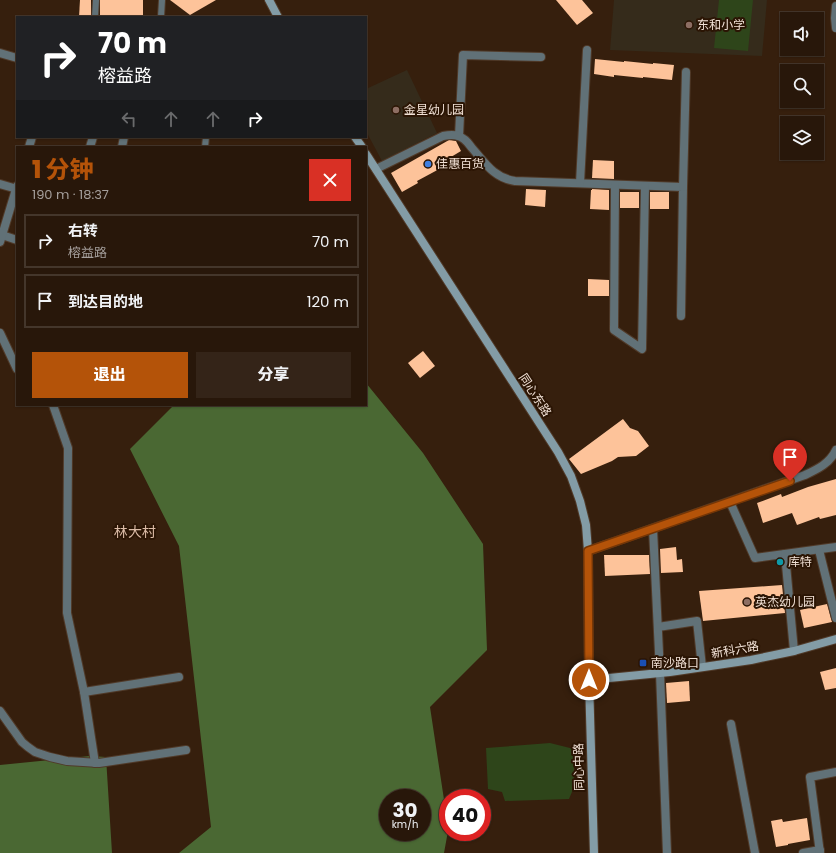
<!DOCTYPE html>
<html lang="zh">
<head>
<meta charset="utf-8">
<style>
  :root { --surface:#28170a; --page:#342418; --text:#f1f3f6; --muted:#a59f9c; --line:#44362b; --accent:#b45309 }
  body { margin:0; font-family:Poppins,"Noto Sans SC",sans-serif; background:var(--page); color:var(--text); height:100vh; display:flex; flex-direction:column; font-size:15px; white-space:nowrap }
  * { box-sizing:border-box; margin:0 }
  p { font-size:13px; color:var(--muted) }
  .icon { flex:none; width:22px; height:22px; fill:none; stroke:currentColor; stroke-width:2; stroke-linecap:round; stroke-linejoin:round }
  .map { position:relative; flex:1; overflow:hidden }
  .panel { position:absolute; left:16px; top:146px; width:351px; height:260px; display:flex; flex-direction:column; background:var(--surface); border-radius:0px; box-shadow:0 1px 3px #0004,0 0 0 1px var(--line) }
  .panel>* { flex:none }
  .guide { position:absolute; left:16px; top:16px; width:351px; height:122px; border-radius:0px; box-shadow:0 1px 3px #0004,0 0 0 1px var(--line); background:#202124; color:#fff; overflow:hidden }
  .fabs { position:absolute; left:780px; top:12px; display:grid; gap:8px }
  .fabs a { display:grid; place-items:center; width:44px; height:44px; border-radius:0px; background:var(--surface); box-shadow:0 1px 3px #0004,0 0 0 1px var(--line); font-size:20px }
  .speed { position:absolute; left:379px; top:789px; display:flex; gap:8px; font-size:20px; font-weight:700; text-align:center }
  .speed>* { display:grid; place-content:center; width:52px; height:52px; border-radius:50%; background:var(--surface); box-shadow:0 1px 3px #0004,0 0 0 1px var(--line); line-height:1 }
  .speed small { font-size:10px; font-weight:400 }
  .speed .limit { border:6px solid #d22; background:#fff; color:#111 }
  .pin { position:absolute; display:grid; place-items:center; width:34px; height:34px; color:#fff; margin:-41px -17px; border-radius:50% 50% 50% 0; rotate:-45deg; box-shadow:0 0 4px #0007 }
  .pin .icon { rotate:45deg }
  .me { position:absolute; width:44px; margin:-22px; rotate:0deg; stroke-linejoin:round; filter:drop-shadow(0 0 3px #0008) }
  .turn { display:flex; align-items:center; gap:14px; height:84px; padding:0 16px; font-size:18px }
  .turn .icon { width:52px; height:52px; stroke-width:2.5 }
  .turn b { display:block; font-size:28px; line-height:34px }
  .lanes { display:flex; align-items:center; height:38px; padding:0 16px; background:#0003; justify-content:center; gap:20px; direction:ltr }
  .lanes .off { opacity:.35 }
  .round { display:grid; place-items:center; flex:none; width:42px; height:42px; border-radius:0px; background:var(--page) }
  .summary { display:flex; align-items:center; justify-content:space-between; height:68px; padding:0 16px }
  h1 { font-size:24px; font-weight:800; line-height:30px; color:var(--accent) }
  .button { display:flex; gap:8px; margin-top:auto; padding:8px 16px }
  .button a { flex:1; height:46px; border-radius:0px; background:var(--accent); color:#fff; font-size:16px; font-weight:800; line-height:46px; text-align:center }
  .button a+a { background:var(--page); color:var(--text) }
  ul { padding:0; list-style:none }
  li { display:flex; align-items:center; gap:12px; height:54px; margin:0 8px 6px; padding:0 8px; border:2px solid var(--line); border-radius:0px }
  li div { flex:1 }
  li b { display:block; font-size:15px }
  li em { font-style:normal }
  .map>svg:first-child { display:block }
  .education { fill:#352b1b }
  .green { fill:#2e451a }
  .forest { fill:#4a6833; fill-rule:evenodd }
  .building { fill:#fdc39a }
  .lines { fill:none; stroke-linecap:round; stroke-linejoin:round }
  .lane-casing { stroke:#503a29; stroke-width:8 }
  .street-casing { stroke:#503a29; stroke-width:10 }
  .secondary-casing { stroke:#503a29; stroke-width:10 }
  .lane { stroke:#617177; stroke-width:6 }
  .street { stroke:#617177; stroke-width:8 }
  .secondary { stroke:#839ca6; stroke-width:8 }
  .route-casing { stroke:#753606; stroke-width:10 }
  .route { stroke:#b45309; stroke-width:7 }
  .education-dot { fill:#8d6e63; stroke:#2b1504; stroke-width:1.5 }
  .shop-dot { fill:#3f7fe0; stroke:#2b1504; stroke-width:1.5 }
  .culture-dot { fill:#0f9aa8; stroke:#2b1504; stroke-width:1.5 }
  .transit-dot { fill:#1a4fb4; stroke:#2b1504; stroke-width:1.5 }
  .labels { text-anchor:middle; stroke-width:4; stroke-linejoin:round; paint-order:stroke }
  .poi-label { font-size:12px; fill:#f1e1d6; stroke:#2b1504; text-anchor:start }
  .street-label { font-size:12px; fill:#f1e1d6; stroke:#2b1504 }
  .quarter-label { font-size:14px; fill:#dcbca7; stroke:#2b1504 }
</style>
</head>
<body>
<div class="map">
<svg width="836" height="853" viewBox="0 0 836 853">
  <rect width="100%" height="100%" fill="#361f0d"/>
  <g class="education">
    <path d="M614,0h153l-5,56 -152,-6z"/>
    <path d="M407,70l30,63 -55,28 -16,-30v-42z"/>
  </g>
  <g class="green">
    <path d="M719,0h34l-5,51 -34,-3z"/>
    <path d="M550,743l24,6v38l-5,12 -64,2 -3,-9 -14,-3 -2,-41z"/>
  </g>
  <g class="forest">
    <path d="M366,383l57,70 60,91 4,106 -57,57 18,119v5l-4,22h-265l32,-26 -32,-281 -49,-97 44,-44h192zM388,798h34v34h-34z"/>
    <path d="M90,756l16,1 6,96h-112v-88z"/>
  </g>
  <g class="building">
    <path d="M80,0h11v17h-12z"/>
    <rect x="100" y="0" width="43" height="17"/>
    <path d="M170,0h46l-26,15z"/>
    <path d="M556,0h26l11,13 -16,12z"/>
    <path d="M595,59l29,3v-1l29,3v-1l21,2 -2,15 -29,-3v1l-29,-3v2l-20,-3z"/>
    <path d="M449,140l7,1 5,10 -20,12 2,4 -26,14 1,2 -16,9 -11,-19z"/>
    <path d="M593,160l21,1v18l-22,-1z"/>
    <path d="M526,189l20,1 -1,17 -20,-2z"/>
    <path d="M592,189l17,1v20l-19,-1 1,-19h1z"/>
    <rect x="620" y="192" width="19" height="16"/>
    <rect x="650" y="192" width="19" height="17"/>
    <path d="M588,279l21,1v16h-21z"/>
    <path d="M423,351l12,15 -15,12 -12,-15z"/>
    <path d="M623,419l7,9 8,3 11,15 -13,10 -18,1 -6,4 -31,13 -12,-15z"/>
    <path d="M836,479v36l-16,4 -1,-2 -22,8 -5,-12 -29,10 -6,-20 24,-9 1,3 26,-10z"/>
    <path d="M676,547l1,13 5,-1 1,13 -22,1 -1,-24z"/>
    <path d="M604,555h45l1,19 -45,2z"/>
    <path d="M782,585l3,28 -82,8 -4,-30z"/>
    <path d="M827,604l5,18 -28,6 -4,-18z"/>
    <path d="M836,668v20l-11,2 -5,-18z"/>
    <path d="M689,681l1,20 -23,2 -1,-20z"/>
    <path d="M807,818l3,22 -22,4v1l-12,2 -5,-26 11,-2 1,3z"/>
  </g>
  <g class="lines">
    <defs>
      <g id="lane">
        <path d="M95,17l1,-17"/>
        <path d="M161,17l1,-17"/>
        <path d="M205,147l1,-10"/>
      </g>
      <g id="street">
        <path d="M836,6l-1,12 1,10"/>
        <path d="M0,53l17,5"/>
        <path d="M459,136l4,-81 78,2"/>
        <path d="M29,147l3,-10"/>
        <path d="M90,147l3,-10"/>
        <path d="M122,147l2,-10"/>
        <path d="M376,169l67,-33c5,-1 10,-2 15,0 7,2 10,7 14,12 13,15 22,30 43,33l168,6 -2,129"/>
        <path d="M580,183l7,-133"/>
        <path d="M0,184l17,5"/>
        <path d="M615,185l-1,145 28,19 3,-163"/>
        <path d="M683,187l3,-115"/>
        <path d="M2,235l15,5"/>
        <path d="M0,242l17,-56"/>
        <path d="M0,333l17,36"/>
        <path d="M53,405l15,43 -1,165 17,79 11,71"/>
        <path d="M730,502l25,56 81,-11"/>
        <path d="M653,529l7,144 7,180"/>
        <path d="M819,550l17,68"/>
        <path d="M588,551l217,-76c13,-6 25,-12 31,-25"/>
        <path d="M785,554l9,97"/>
        <path d="M658,627l39,-6 5,46"/>
        <path d="M84,692l95,-15"/>
        <path d="M0,711l22,31 6,5 7,5 15,5 17,4 32,2 87,-13"/>
        <path d="M731,724l24,129"/>
        <path d="M803,853l17,-3"/>
        <path d="M820,853l-10,-76 26,-5"/>
      </g>
      <g id="secondary">
        <path d="M269,0l9,17"/>
        <path d="M355,137l7,10"/>
        <path d="M366,154l192,298 13,24 9,25 6,24 2,26 1,129 5,173"/>
        <path d="M589,680l81,-8 81,-12 43,-9 42,-12"/>
      </g>
    </defs>
    <use href="#lane" class="lane-casing"/>
    <use href="#street" class="street-casing"/>
    <use href="#secondary" class="secondary-casing"/>
    <use href="#lane" class="lane"/>
    <use href="#street" class="street"/>
    <use href="#secondary" class="secondary"/>
  </g>
  <g class="lines">
    <defs>
      <path id="route" d="M589,680l-1,-129 202,-70"/>
    </defs>
    <use href="#route" class="route-casing"/>
    <use href="#route" class="route"/>
  </g>
  <g class="education-dot">
    <circle cx="689" cy="25" r="4"/>
    <circle cx="396" cy="110" r="4"/>
    <circle cx="747" cy="602" r="4"/>
  </g>
  <circle class="shop-dot" cx="428" cy="164" r="4"/>
  <circle class="culture-dot" cx="780" cy="562" r="4"/>
  <rect class="transit-dot" x="639" y="659" width="8" height="8" rx="2"/>
  <g class="labels">
    <g class="poi-label">
      <text x="697" y="29">东和小学</text>
      <text x="404" y="114">金星幼儿园</text>
      <text x="436" y="168">佳惠百货</text>
      <text x="788" y="566">库特</text>
      <text x="755" y="606">英杰幼儿园</text>
      <text x="651" y="667">南沙路口</text>
    </g>
    <g class="street-label">
      <text transform="translate(535 395) rotate(57)" y="4">同心东路</text>
      <text transform="translate(735 650) rotate(-10)" y="4">新科六路</text>
      <text transform="translate(579 767) rotate(-91)" y="4">同心中路</text>
    </g>
    <g class="quarter-label">
      <text x="135" y="537">林大村</text>
    </g>
  </g>
</svg>
<div class="fabs">
<a><svg class="icon" aria-label="sound" viewBox="0 0 24 24"><path d="M4 9h4l5-4v14l-5-4H4zM17 9q2 3 0 6"/></svg></a>
<a><svg class="icon" aria-label="search" viewBox="0 0 24 24"><circle cx="10" cy="10" r="6"/><path d="M15 15l6 6"/></svg></a>
<a><svg class="icon" aria-label="layers" viewBox="0 0 24 24"><path d="M12 4l9 5-9 5-9-5zM3 14l9 5 9-5"/></svg></a>
</div>
<div class="speed"><div>30<small>km/h</small></div><div class="limit">40</div></div>
<div class="pin" style="left:790px;top:481px;background:#d93025"><svg class="icon" aria-label="arrive" viewBox="0 0 24 24"><path d="M6 21V4h12l-3 4 3 4H6"/></svg></div>
<svg class="me" style="left:589px;top:680px" viewBox="-20 -20 40 40"><circle r="17" fill="#b45309" stroke="#fff" stroke-width="3"/><path d="M0-11L8 9 0 5-8 9z" fill="#fff"/></svg>
<div class="guide">
<div class="turn"><svg class="icon" aria-label="right" viewBox="0 0 24 24"><path d="M7 20v-9h11M14 6l5 5-5 5"/></svg><div><b>70 m</b>榕益路</div></div>
<div class="lanes"><svg class="icon off" aria-label="left" viewBox="0 0 24 24"><path d="M17 20v-9H6M10 6l-5 5 5 5"/></svg><svg class="icon off" aria-label="ahead" viewBox="0 0 24 24"><path d="M12 20V5M6 11l6-6 6 6"/></svg><svg class="icon off" aria-label="ahead" viewBox="0 0 24 24"><path d="M12 20V5M6 11l6-6 6 6"/></svg><svg class="icon" aria-label="right" viewBox="0 0 24 24"><path d="M7 20v-9h11M14 6l5 5-5 5"/></svg></div>
</div>
<section class="panel">
<div class="summary"><div><h1>1 分钟</h1><p>190 m · 18:37</p></div><a class="round" style="background:#d93025;color:#fff"><svg class="icon" aria-label="close" viewBox="0 0 24 24"><path d="M6 6l12 12M18 6L6 18"/></svg></a></div>
<ul>
<li><svg class="icon" aria-label="right" viewBox="0 0 24 24"><path d="M7 20v-9h11M14 6l5 5-5 5"/></svg><div><b>右转</b><p>榕益路</p></div><em>70 m</em></li>
<li><svg class="icon" aria-label="arrive" viewBox="0 0 24 24"><path d="M6 21V4h12l-3 4 3 4H6"/></svg><div><b>到达目的地</b></div><em>120 m</em></li>
</ul>
<div class="button"><a>退出</a><a>分享</a></div>
</section>
</div>
</body>
</html>
